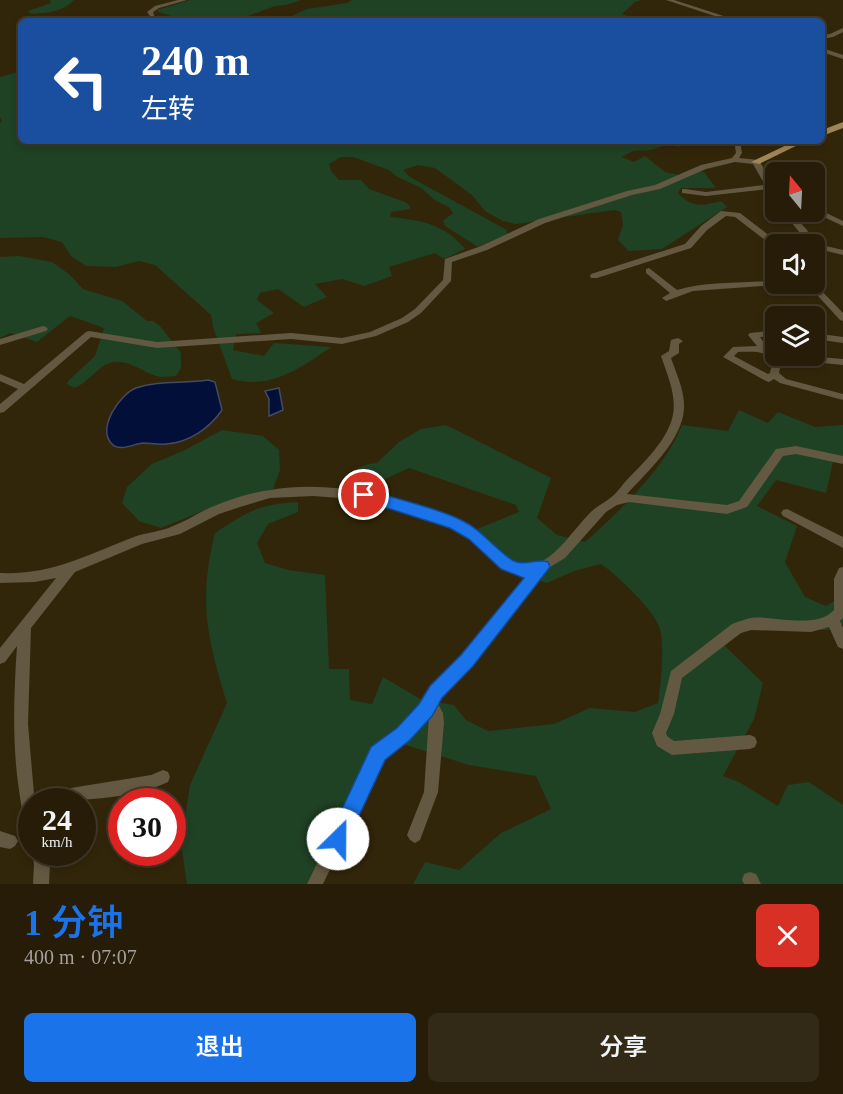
<!DOCTYPE html>
<html lang="zh">
<head>
<meta charset="utf-8">
<style>
  :root { --surface:#261c08; --page:#322916; --text:#f1f3f6; --muted:#a4a19c; --line:#423a29; --accent:#1a73e8 }
  body { margin:0; font-family:"Times New Roman","Noto Sans SC",serif; background:var(--page); color:var(--text); height:100vh; display:flex; flex-direction:column; font-size:22px; white-space:nowrap }
  * { box-sizing:border-box; margin:0 }
  p { font-size:20px; color:var(--muted) }
  .icon { flex:none; width:33px; height:33px; fill:none; stroke:currentColor; stroke-width:2; stroke-linecap:round; stroke-linejoin:round }
  .map { position:relative; height:884px; overflow:hidden }
  .side { display:flex; flex-direction:column; background:var(--surface); flex:1 }
  .side>* { flex:none }
  .guide { position:absolute; left:18px; top:18px; width:807px; height:126px; border-radius:9px; box-shadow:0 3px 9px #0003,0 0 0 2px var(--line); background:#1a4fa0; color:#fff; overflow:hidden }
  .needle { width:39px; rotate:342deg }
  .fabs { position:absolute; left:765px; top:162px; display:grid; gap:12px }
  .fabs a { display:grid; place-items:center; width:60px; height:60px; border-radius:9px; background:var(--surface); box-shadow:0 3px 9px #0003,0 0 0 2px var(--line); font-size:30px }
  .speed { position:absolute; left:18px; top:788px; display:flex; gap:12px; font-size:30px; font-weight:700; text-align:center }
  .speed>* { display:grid; place-content:center; width:78px; height:78px; border-radius:50%; background:var(--surface); box-shadow:0 3px 9px #0003,0 0 0 2px var(--line); line-height:1 }
  .speed small { font-size:15px; font-weight:400 }
  .speed .limit { border:9px solid #d22; background:#fff; color:#111 }
  .pin { position:absolute; display:grid; place-items:center; width:51px; height:51px; color:#fff; margin:-26px; border:3px solid #fff; border-radius:50%; box-shadow:0 2px 6px #0007 }
  .me { position:absolute; width:66px; margin:-33px; rotate:23deg; stroke-linejoin:round; filter:drop-shadow(0 0 4px #0008) }
  .turn { display:flex; align-items:center; gap:21px; height:126px; padding:0 24px; font-size:27px }
  .turn .icon { width:78px; height:78px; stroke-width:2.5 }
  .turn b { display:block; font-size:42px; line-height:51px }
  .round { display:grid; place-items:center; flex:none; width:63px; height:63px; border-radius:9px; background:var(--page) }
  .overview { display:flex; align-items:center; justify-content:space-between; height:102px; padding:0 24px }
  h1 { font-size:36px; font-weight:600; line-height:45px; color:var(--accent) }
  .cta { display:flex; gap:12px; margin-top:auto; padding:12px 24px }
  .cta a { flex:1; height:69px; border-radius:9px; background:var(--accent); color:#fff; font-size:24px; font-weight:600; line-height:69px; text-align:center }
  .cta a+a { background:var(--page); color:var(--text) }
  .map>svg:first-child { display:block }
  .green { fill:#1f4124 }
  .water { fill:#020f39; stroke:#434a63; stroke-width:1.5 }
  .lines { fill:none; stroke-linecap:round; stroke-linejoin:round }
  .minor { fill:#635841; fill-rule:evenodd }
  .major { fill:#9e8657; fill-rule:evenodd }
  .route { fill:#1a73e8; stroke:#114b97; stroke-width:1.5 }
</style>
</head>
<body>
<div class="map">
<svg width="843" height="884" viewBox="0 0 843 884">
  <rect width="100%" height="100%" fill="#32260a"/>
  <g class="green">
    <path d="M50,0h24c-11,12 -27,13 -43,14l-3,-3 23,-8z"/>
    <path d="M190,0h111l-15,5 -11,1 -41,15h-62l5,-3 -18,-6 -2,-2z"/>
    <path d="M352,0h290l-7,2 -13,12 20,7h-361l26,-12 40,-6z"/>
    <path d="M21,68v73h661l4,3 -8,3 -7,-4 -20,7 -18,1 -12,6 13,5 11,-6 20,16 14,3 14,-6 11,3 12,16h-35l-3,5c14,15 24,13 43,8l6,6 -65,42 -33,2 -11,-11 5,-16 -2,-12 -7,-2 -98,14 -13,-3 -18,-10 -13,-16 -37,-27 -17,-3 -15,5 7,7 97,53v4l-29,13 -33,-21 -2,-5 10,-8 -4,-6 -13,-6 -15,-13 -25,-12 -7,-6 -36,-13h-12l-12,7 2,7 8,9h22l8,9 36,13 5,4v3l-19,3 -1,5c30,3 55,7 75,32l-21,10 -9,-6 -46,14 3,9 -28,10 -22,-7 -27,5 12,13 -23,10 -26,-18 -18,4 -3,7 17,13 -18,10 5,10 -25,1 -3,16 31,6 10,-13 57,4c-30,21 -61,43 -99,32l-19,-52 -2,-12 -56,-50 -16,-4 -23,6 -30,-1 -15,-10 -9,-14 -19,-5 -43,1v-115l2,-2 -2,-4v-40l18,-5z"/>
    <path d="M19,256l33,6 17,12 14,15 39,12 25,20h6l7,5 21,27v15l-5,8c-4,0 -9,1 -14,1 -17,-2 -31,-18 -49,-15 -15,3 -24,21 -39,26l-7,-4 1,-3 27,-25 9,-28 -34,-12 -33,26 -27,-9 -10,5v-81z"/>
    <path d="M739,410l29,13 10,-11 37,15 28,-2v39l-10,-2 -7,31 -50,-13 -19,26 40,20 -12,36 20,35 21,9 11,-7 6,5v20l-15,6h-83l-21,15 39,38 -9,36 -31,57 16,6 39,24 10,-21 21,-3 34,23v79h-430l12,-22 34,8 42,-37 50,-24 -15,-33 -67,-11 -82,-26 -25,28 -24,48 22,20 -47,49h-126l-6,-41 9,-58 37,-82c-20,-65 -29,-102 -12,-170 31,-21 44,-29 83,-31v10l-30,12 -11,19 8,20 23,7 37,5 4,94h20l1,31 22,4 11,-27 39,23 32,5 12,15 22,11 66,-7 36,-16 45,4 23,-9c3,-22 6,-48 3,-70 -2,-19 -44,-58 -60,-69l-27,7 -27,12 -20,-7 -50,-47 42,-17 -3,-7 -107,-37 -48,22 -16,-2 -3,-6c8,-12 21,-18 35,-19l22,-21 22,-13 25,-4 105,53 -14,40 20,17 28,7c35,-31 80,-74 97,-117l46,6z"/>
    <path d="M222,430l41,6 16,14 1,20 -7,19 -70,22 -42,17 -22,-7 -17,-18 5,-16 25,-23 33,-14z"/>
  </g>
  <g class="water">
    <path d="M208,380l7,2 7,28c-12,18 -34,33 -56,34 -8,1 -16,-1 -23,-1 -10,1 -23,9 -31,1 -16,-15 8,-50 24,-56 23,-8 48,-4 72,-8z"/>
    <path d="M279,388l4,22 -14,6v-17l-4,-8z"/>
  </g>
  <g class="lines">
    <g class="minor">
      <path d="M178,0h9l-28,8 -6,4 2,6 -19,3 14,-5 -3,-4 8,-6z"/>
      <path d="M666,0h8l65,21h-9z"/>
      <path d="M843,28v4l-10,5 -11,2v-4l8,-1z"/>
      <path d="M822,48l21,7v4l-21,-7z"/>
      <path d="M734,141h6l2,12 -3,5 20,2 17,30v10h-3l-5,-11 -62,7 -24,-3v-4h3l21,3 59,-7 -12,-21 -18,-2 -29,7 -46,20 -28,6 -87,28 -58,27 -35,12 -1,19 -30,32 -13,9 -32,14 -34,8 -51,-5 -134,9 -66,-11 -87,75 -4,1v-9l18,-15 -18,-8v-7l24,10 62,-52 3,-1 68,11 134,-9 51,5 28,-6 32,-14 13,-9 28,-29 2,-21 36,-13 58,-27 88,-28 28,-6 46,-20 31,-7 4,-5z"/>
      <path d="M814,207l29,14v5l-30,-14h1z"/>
      <path d="M721,211l19,2 40,31 -7,2 -38,-29 -9,-1 -19,14 -16,18 -94,30h-6l-1,-2 1,-2 94,-30 16,-18z"/>
      <path d="M783,212h8l16,18 6,13 30,7v5l-29,-7v-4h-8l-6,-11z"/>
      <path d="M649,268l28,22c33,-10 66,-6 99,-10v4h3l-17,2 -69,5 -27,10 -4,-3 8,-5 -24,-20v-4z"/>
      <path d="M814,283l29,30v8l-3,-1 -33,-36z"/>
      <path d="M43,326l3,1 2,2 -2,2 -46,14v-6z"/>
      <path d="M776,330v6l-16,1 7,10 9,4v5h33l34,3v6l-61,-6 -3,14 7,6 57,15v6l-63,-17 -6,-4 -5,3 -3,-1 -43,-24 10,-10 24,-1 -9,-11 2,-2zM738,352c14,0 26,-2 35,8l-3,13 -2,1 -34,-18z"/>
      <path d="M814,333l29,4v6l-29,-4z"/>
      <path d="M678,338l5,3 -4,3v9l-8,5c5,15 14,33 13,50 -1,32 -37,64 -57,86l100,11 12,-4 37,-52 20,-3 47,10v8l-47,-10 -13,2 -36,51 -20,7 -98,-12 -12,3 -11,7 -41,46 -18,11 -75,96 -31,32 -4,5 6,11 1,10 -6,69 -18,48 -5,3 -5,-3 -3,-5 17,-43 5,-77 -21,24 -25,20 -60,125h-16l66,-135 25,-20 22,-24 11,-18 31,-30 66,-82 -14,-2 -12,-6 -35,-31 -39,-17 -61,-19 -54,-4 -43,2 -30,9 -21,7 -39,20 -38,10 -67,28 -44,56 -3,96 6,70 117,-19 12,-5 5,2 2,5 -2,5c-39,18 -94,19 -136,19v25l-5,-2c-6,-13 -7,-28 -9,-41 -6,-46 -4,-92 -1,-137l-12,16 -5,2v-16l56,-70 -21,4 -35,1v-10c53,2 86,-18 134,-36 13,-5 27,-5 39,-11 11,-4 22,-11 32,-16 20,-9 44,-17 65,-20 54,-9 109,2 160,20 15,5 32,11 45,20 15,10 28,33 47,35 28,4 49,-33 66,-50 6,-7 14,-11 21,-16 6,-4 11,-11 16,-17 16,-17 38,-37 46,-60 8,-22 -3,-45 -10,-66l8,-5 2,-11z"/>
      <path d="M787,509l56,28v11l-60,-32 -2,-3 2,-3z"/>
      <path d="M843,567v51l-3,3 3,7v21l-5,-2 -9,-20 -18,5 -60,-2 -10,3 -59,45 -8,36 -8,19 1,3 7,5 76,-6 5,2 2,5 -2,5 -5,2 -78,6 -15,-9 -5,-13 8,-19 11,-43 61,-47c6,-2 13,-5 19,-6 23,-3 65,12 83,-8v-31l5,-11z"/>
      <path d="M0,831l15,5 3,5 -3,5 -5,3 -10,-2z"/>
      <path d="M32,851l15,1 3,12 -1,20h-16l1,-20z"/>
      <path d="M750,872l6,2 5,10h-17l-2,-4 2,-6z"/>
    </g>
    <g class="major">
      <path d="M843,122v6l-21,8v-6z"/>
      <path d="M795,141h11l-47,23 -8,-2z"/>
    </g>
  </g>
  <path class="route" d="M364,489c29,9 71,18 97,31 20,9 33,28 51,40 13,7 23,-2 36,2l2,5 -77,99 -31,32 -10,18 -22,24 -25,20 -40,86 -7,3 -7,-3 -3,-7 43,-92 26,-19 22,-24 11,-18 31,-31 63,-77 -23,-9 -32,-30 -19,-11 -91,-29 -2,-4 2,-4z"/>
</svg>
<div class="fabs">
<a><svg class="needle" viewBox="-14 -14 28 28"><path d="M0-13l5 13h-10z" fill="#e53935"/><path d="M0 13l5-13h-10z" fill="#a4a19c"/></svg></a>
<a><svg class="icon" aria-label="sound" viewBox="0 0 24 24"><path d="M4 9h4l5-4v14l-5-4H4zM17 9q2 3 0 6"/></svg></a>
<a><svg class="icon" aria-label="layers" viewBox="0 0 24 24"><path d="M12 4l9 5-9 5-9-5zM3 14l9 5 9-5"/></svg></a>
</div>
<div class="speed"><div>24<small>km/h</small></div><div class="limit">30</div></div>
<div class="pin" style="left:364px;top:495px;background:#d93025"><svg class="icon" aria-label="arrive" viewBox="0 0 24 24"><path d="M6 21V4h12l-3 4 3 4H6"/></svg></div>
<svg class="me" style="left:338px;top:839px" viewBox="-20 -20 40 40"><circle r="19" fill="#fff"/><path d="M0-13L10 11 0 6-10 11z" fill="#1a73e8"/></svg>
<div class="guide">
<div class="turn"><svg class="icon" aria-label="left" viewBox="0 0 24 24"><path d="M17 20v-9H6M10 6l-5 5 5 5"/></svg><div><b>240 m</b>左转</div></div>
</div>
</div>
<section class="side">
<div class="overview"><div><h1>1 分钟</h1><p>400 m · 07:07</p></div><a class="round" style="background:#d93025;color:#fff"><svg class="icon" aria-label="close" viewBox="0 0 24 24"><path d="M6 6l12 12M18 6L6 18"/></svg></a></div>
<div class="cta"><a>退出</a><a>分享</a></div>
</section>
</body>
</html>
